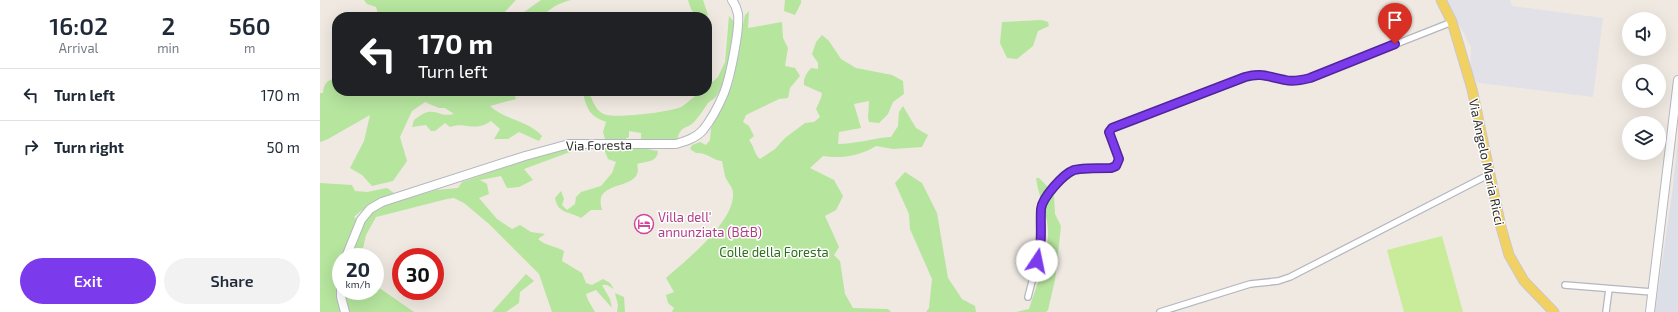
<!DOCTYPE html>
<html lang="en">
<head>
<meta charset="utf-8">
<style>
  :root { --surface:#fff; --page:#f2f2f3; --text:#1f2937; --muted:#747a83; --line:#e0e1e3; --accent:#7c3aed }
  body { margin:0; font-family:"Exo 2",sans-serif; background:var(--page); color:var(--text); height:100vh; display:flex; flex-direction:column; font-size:15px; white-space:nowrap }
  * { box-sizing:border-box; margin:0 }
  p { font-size:13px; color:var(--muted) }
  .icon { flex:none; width:22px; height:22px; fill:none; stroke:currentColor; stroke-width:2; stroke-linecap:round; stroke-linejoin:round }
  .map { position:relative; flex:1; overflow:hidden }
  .sheet { display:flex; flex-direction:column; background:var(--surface); width:320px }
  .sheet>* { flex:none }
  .guide { position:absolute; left:12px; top:12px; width:380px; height:84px; border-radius:16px; box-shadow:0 4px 16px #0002; background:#202124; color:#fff; overflow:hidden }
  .controls { position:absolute; left:1302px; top:12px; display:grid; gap:8px }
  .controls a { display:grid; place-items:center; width:44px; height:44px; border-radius:50%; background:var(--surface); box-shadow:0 4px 16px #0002; font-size:20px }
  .speed { position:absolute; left:12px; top:248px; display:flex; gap:8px; font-size:20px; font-weight:700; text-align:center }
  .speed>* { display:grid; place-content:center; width:52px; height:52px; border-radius:50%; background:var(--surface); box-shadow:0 4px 16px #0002; line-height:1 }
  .speed small { font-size:10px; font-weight:400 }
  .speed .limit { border:6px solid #d22; background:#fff; color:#111 }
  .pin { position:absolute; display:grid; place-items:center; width:34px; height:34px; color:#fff; margin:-41px -17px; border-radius:50% 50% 50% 0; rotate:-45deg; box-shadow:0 0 4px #0007 }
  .pin .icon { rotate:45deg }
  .me { position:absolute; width:44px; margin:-22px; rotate:11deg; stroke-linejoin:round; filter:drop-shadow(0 0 3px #0008) }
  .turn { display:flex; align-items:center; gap:14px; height:84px; padding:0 20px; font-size:18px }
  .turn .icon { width:52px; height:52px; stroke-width:2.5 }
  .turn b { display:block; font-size:28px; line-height:34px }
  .eta { display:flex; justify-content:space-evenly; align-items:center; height:68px; text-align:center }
  .eta b { font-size:24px; font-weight:600; line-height:28px }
  .cta { display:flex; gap:8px; margin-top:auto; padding:8px 20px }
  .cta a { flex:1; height:46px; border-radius:24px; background:var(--accent); color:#fff; font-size:16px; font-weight:600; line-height:46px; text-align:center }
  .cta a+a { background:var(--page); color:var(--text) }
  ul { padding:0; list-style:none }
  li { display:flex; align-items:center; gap:12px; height:52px; padding:0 20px; border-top:1px solid var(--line) }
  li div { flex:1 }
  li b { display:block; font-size:15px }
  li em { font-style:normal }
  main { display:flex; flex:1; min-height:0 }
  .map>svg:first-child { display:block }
  .industrial { fill:#e3e1e8 }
  .airport { fill:#dcdee8 }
  .green { fill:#b6e59e }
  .pitch { fill:#c9ec9a }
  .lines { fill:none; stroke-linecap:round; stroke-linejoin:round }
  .street-casing { stroke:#b4b7c1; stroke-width:8 }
  .secondary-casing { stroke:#b4b7c1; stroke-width:10 }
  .primary-casing { stroke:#c9c9c9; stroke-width:11 }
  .street { stroke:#fff; stroke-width:5.5 }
  .secondary { stroke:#fff; stroke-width:8 }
  .primary { stroke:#f2d163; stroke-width:9 }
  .route-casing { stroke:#51269a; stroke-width:10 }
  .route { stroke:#7c3aed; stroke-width:7 }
  .labels { text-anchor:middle; stroke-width:3; stroke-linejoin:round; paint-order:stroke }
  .street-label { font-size:13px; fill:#2e2e2e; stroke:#fff }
  .hotel-label { font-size:13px; fill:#b23c85; stroke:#fff; text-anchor:start }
  .park-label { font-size:13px; fill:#2c6e1b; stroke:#fff }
</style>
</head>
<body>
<main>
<section class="sheet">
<div class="eta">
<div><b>16:02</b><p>Arrival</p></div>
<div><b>2</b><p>min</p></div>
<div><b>560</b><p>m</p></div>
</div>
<ul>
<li><svg class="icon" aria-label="left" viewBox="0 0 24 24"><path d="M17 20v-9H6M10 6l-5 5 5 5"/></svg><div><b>Turn left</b></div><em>170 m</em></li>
<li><svg class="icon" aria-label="right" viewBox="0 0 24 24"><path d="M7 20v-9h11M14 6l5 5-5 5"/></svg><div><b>Turn right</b></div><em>50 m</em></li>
</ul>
<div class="cta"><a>Exit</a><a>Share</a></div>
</section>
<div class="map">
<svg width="1358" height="312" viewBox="0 0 1358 312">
  <rect width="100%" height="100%" fill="#efe9e1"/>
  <path class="industrial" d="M1126,0h64l2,6 91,12 -10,79 -114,-14 -7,-7 -2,-5 1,-24z"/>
  <path class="airport" d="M1358,140v172h-23l17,-118z"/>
  <g class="green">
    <path d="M44,0h152l-16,17h-121l-3,-10 -9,-3z"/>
    <path d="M221,0h30c-12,3 -21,8 -29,17h-25z"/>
    <path d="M368,0h15l5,15c-13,7 -17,-5 -20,-15z"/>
    <path d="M465,0h16v3l-6,12 -11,-4z"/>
    <path d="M429,11l-1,17 34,-6 1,16 5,10 -3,18 10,2 5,8 -10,12 -2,10 -9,1 -33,16 -3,7 6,4 5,10 -5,4c5,6 5,14 11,19l15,-10 10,-11 20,-15 9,-1 6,-5 -4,-8 5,-11 1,-5 -18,-8c-1,-7 3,-12 7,-17l7,1v-6l-6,-9 4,-12 6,-7 7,6 12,18 15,9 36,7 11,6 1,13 -11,8 -5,12 -9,9 -10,-1 -1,-4 1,-17 -15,3 7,24 -22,4 -1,12c18,0 35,-6 53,-7l7,-11 1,-14 4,-6 13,22 12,7 -6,12 -29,2 -17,-3c-16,10 -36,13 -53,10l-13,12 24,12 9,16 -7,14 -11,6 14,31 -5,8 6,6 5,33 8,14 35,1 3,3h-219l2,-4 -6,-5 -2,-8 8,-3 -8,-14c20,-18 69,-56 67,-85 0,-6 -6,-11 -8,-17 -1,-5 -2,-10 -3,-15 -10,-1 -15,-9 -26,-8l-6,-4 2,-4 8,-3 6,3 4,-5 1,-12 9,-16 13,-30 8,-47 4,-20z"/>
    <path d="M409,16l6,7c-3,24 -4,51 -18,72 -2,4 -6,5 -9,8 -4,6 -8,12 -13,18 -8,9 -14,3 -18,19l-10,5 -26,-4v-8l-12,-2v6c-9,5 -14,7 -24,2l-2,-7 3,-10c-16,-6 -19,-12 -23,-29l7,2c4,9 7,18 17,20 12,3 64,-3 74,-8 9,-5 16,-16 26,-16v-4l11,-10 7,-15z"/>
    <path d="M722,20l6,2 1,4 -11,5 -5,15 -16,13 -10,-1 -7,-15 2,-21z"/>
    <path d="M17,78v13h176l3,8 -26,7c15,14 39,15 52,30l-3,5 -20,-9 -11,7h-14l6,-10 -9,-8c-17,12 -25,0 -41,6l-5,-4 -10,8h-4l-5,-6 -14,2 2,-7c4,-3 9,-7 14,-8 10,-2 13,5 26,2l-9,-6h-6l-14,-6 -13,9 -12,26 7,24 -14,20 -21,5 -10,-11 -12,-7 14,-27 6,-26 -42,24 -8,3v-49h3c1,-10 4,-13 14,-15z"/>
    <path d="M237,149h11l2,3 -46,17 9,11 -14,7 -12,1 -6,-12 -21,4 7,4 2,10 -10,4 18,21 15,10 8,-4 11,7 14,2 -7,5c8,7 17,7 26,12l-2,10 20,12 4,10 6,2 11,-6 7,4 4,6 -7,-4h-5l8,14 2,9 -16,-18 -10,4 2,6 7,12h-43l-13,-38 -50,-50 -25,-21 -10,-5 -7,1 -71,18 -10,18 -5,22h-20v34h34v-6l39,27h-94v-129l32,2 3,6 12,1 20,-4 7,5c-16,6 -28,13 -40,24l8,7 16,-17 58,-17 22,-2 4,-6z"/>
    <path d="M284,149h43l11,2c-1,12 -12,10 -21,13 7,24 -29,17 -36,33 -1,5 0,9 1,13h-11l-10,8c-12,-7 -23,-4 -26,-20l6,-7 3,8 -2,6 5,5 8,-6 1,-7 5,-5 20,-6 11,-13 4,-11 -8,-3z"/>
    <path d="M585,172l17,11 15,30 11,65 14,21 13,7 1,6h-50l3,-4 3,-29 -22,-50 -1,-15 -14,-31z"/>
    <path d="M716,178h3l9,9 6,9 1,18 6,12 -6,54 -7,30 -2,2h-30l13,-3c9,-28 23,-59 18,-88 -3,-15 -9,-28 -11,-43z"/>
    <path d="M206,274l8,7 -14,11 -1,11 -13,9h-14z"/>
    <path d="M295,293l9,4 1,15h-8l1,-7z"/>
  </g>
  <path class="pitch" d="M1122,236l21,76h-59l-17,-62z"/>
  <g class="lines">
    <defs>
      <g id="street">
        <path d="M1245,285l87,7"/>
        <path d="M708,297l12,-47 2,-14 -1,-28 6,-13 9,-10 18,-15 37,-2 5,-2 3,-7 -10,-27 3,-4 144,-54 36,7 18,-3 142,-56"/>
        <path d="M840,312l90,-28 28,-3 12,-4 200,-103"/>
        <path d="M1286,312l3,-23"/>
      </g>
      <g id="secondary">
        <path d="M26,257l15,-37 9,-11 12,-7 143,-46 44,-12h107c10,-3 20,-6 27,-14 9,-11 16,-25 21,-37 6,-15 16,-64 14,-79 -1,-5 -3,-10 -6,-14"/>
        <path d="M21,281v16l4,15"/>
        <path d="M1330,312l28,-232"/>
      </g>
      <path id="primary" d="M1121,0l11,22 20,67 29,138 8,28 15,26 30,31"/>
    </defs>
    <use href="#street" class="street-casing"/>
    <use href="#secondary" class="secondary-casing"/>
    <use href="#primary" class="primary-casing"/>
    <use href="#street" class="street"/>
    <use href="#secondary" class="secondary"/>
    <use href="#primary" class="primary"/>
  </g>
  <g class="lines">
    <defs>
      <path id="route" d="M717,261c6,-20 3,-32 4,-52 1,-11 22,-35 33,-39 8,-2 28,-2 37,-2l5,-2 3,-7 -10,-27 3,-4 133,-51c17,-5 23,0 40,3 8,2 17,0 25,-2l85,-34"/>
    </defs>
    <use href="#route" class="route-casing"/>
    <use href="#route" class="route"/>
  </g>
  <defs>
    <symbol id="hotel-ring" viewBox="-11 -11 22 22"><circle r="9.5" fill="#fff" stroke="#d1479c" stroke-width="1.5"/><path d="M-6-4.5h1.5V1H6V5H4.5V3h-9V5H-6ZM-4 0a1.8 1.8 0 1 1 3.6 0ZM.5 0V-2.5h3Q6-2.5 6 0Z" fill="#d1479c"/></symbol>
  </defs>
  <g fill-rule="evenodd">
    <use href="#hotel-ring" x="313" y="213" width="22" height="22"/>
  </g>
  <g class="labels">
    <g class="street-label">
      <text transform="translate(279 145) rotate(-1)" y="5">Via Foresta</text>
      <text transform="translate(1167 162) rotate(78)" y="5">Via Angelo Maria Ricci</text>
    </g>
    <g class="hotel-label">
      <text x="338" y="222">Villa dell'<tspan x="338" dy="15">annunziata (B&amp;B)</tspan></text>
    </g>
    <g class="park-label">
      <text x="454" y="257">Colle della Foresta</text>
    </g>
  </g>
</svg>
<div class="controls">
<a><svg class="icon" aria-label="sound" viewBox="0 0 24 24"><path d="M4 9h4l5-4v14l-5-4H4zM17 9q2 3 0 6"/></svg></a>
<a><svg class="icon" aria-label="search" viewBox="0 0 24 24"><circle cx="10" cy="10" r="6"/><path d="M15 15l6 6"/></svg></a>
<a><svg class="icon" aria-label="layers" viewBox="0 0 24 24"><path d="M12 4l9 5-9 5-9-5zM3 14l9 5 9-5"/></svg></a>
</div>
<div class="speed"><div>20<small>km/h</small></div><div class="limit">30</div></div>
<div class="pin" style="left:1075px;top:44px;background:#d93025"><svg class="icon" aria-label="arrive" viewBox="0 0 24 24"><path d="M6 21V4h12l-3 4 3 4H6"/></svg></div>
<svg class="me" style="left:717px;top:261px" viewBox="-20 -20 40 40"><circle r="19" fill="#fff"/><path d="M0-13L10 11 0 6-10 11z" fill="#7c3aed"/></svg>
<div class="guide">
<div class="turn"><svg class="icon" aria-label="left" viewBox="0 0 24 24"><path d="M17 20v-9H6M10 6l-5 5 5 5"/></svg><div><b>170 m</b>Turn left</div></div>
</div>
</div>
</main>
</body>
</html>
